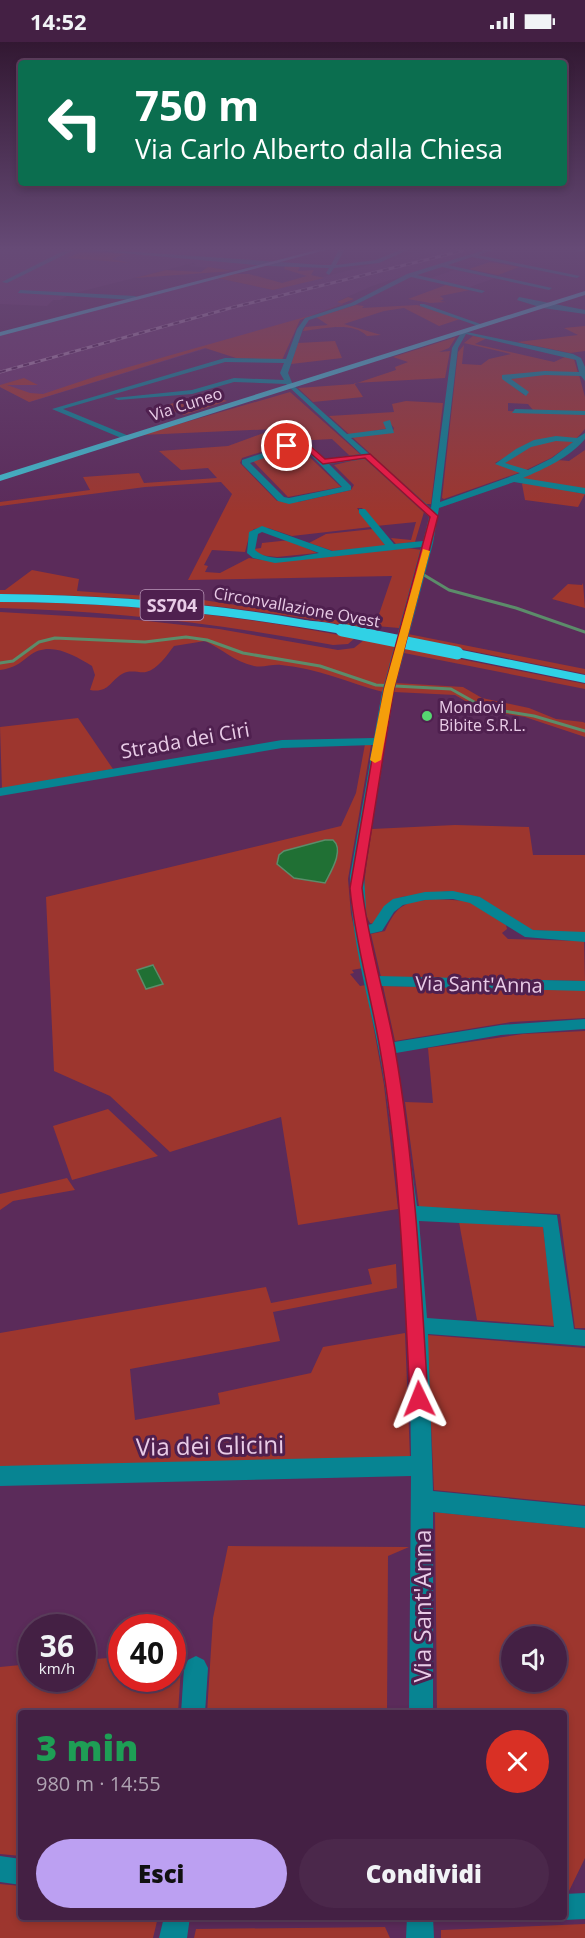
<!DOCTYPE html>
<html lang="it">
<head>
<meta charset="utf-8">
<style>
	body { margin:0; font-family:"Open Sans",sans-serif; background:#4b284b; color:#f1f3f6; height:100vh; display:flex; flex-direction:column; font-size:22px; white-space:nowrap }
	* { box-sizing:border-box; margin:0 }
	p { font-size:20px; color:#afa3b2 }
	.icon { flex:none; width:33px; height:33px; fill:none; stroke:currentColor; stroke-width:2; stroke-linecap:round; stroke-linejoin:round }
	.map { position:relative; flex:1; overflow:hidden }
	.sheet { position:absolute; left:18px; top:1668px; width:549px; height:210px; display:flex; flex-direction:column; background:#442044; border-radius:6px; box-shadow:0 3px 9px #0003,0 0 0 2px #5c3e5d }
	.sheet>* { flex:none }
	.banner { position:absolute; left:18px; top:18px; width:549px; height:126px; border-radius:6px; box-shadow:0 3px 9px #0003,0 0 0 2px #5c3e5d; background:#0b6e4f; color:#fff; overflow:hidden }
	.controls { position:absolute; left:501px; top:1584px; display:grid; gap:12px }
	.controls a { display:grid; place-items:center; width:66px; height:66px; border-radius:50%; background:#442044; box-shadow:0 3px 9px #0003,0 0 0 2px #5c3e5d; font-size:30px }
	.speed { position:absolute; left:18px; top:1572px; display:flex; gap:12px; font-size:30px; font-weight:700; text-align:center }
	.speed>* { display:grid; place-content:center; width:78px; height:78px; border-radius:50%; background:#442044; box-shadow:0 3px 9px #0003,0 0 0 2px #5c3e5d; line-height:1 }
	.speed small { font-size:15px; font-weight:400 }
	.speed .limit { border:9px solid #d22; background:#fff; color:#111 }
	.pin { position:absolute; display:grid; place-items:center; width:51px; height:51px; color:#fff; margin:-26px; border:3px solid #fff; border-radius:50%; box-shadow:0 2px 6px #0007 }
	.me { position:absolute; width:66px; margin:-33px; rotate:358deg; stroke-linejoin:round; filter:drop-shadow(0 0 4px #0008) }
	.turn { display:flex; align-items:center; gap:21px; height:126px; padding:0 18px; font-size:27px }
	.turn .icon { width:78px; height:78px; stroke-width:2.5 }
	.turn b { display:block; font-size:42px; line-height:51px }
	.round { display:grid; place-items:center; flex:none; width:63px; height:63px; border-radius:32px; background:#4b284b }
	.headline { display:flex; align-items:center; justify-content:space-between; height:102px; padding:0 18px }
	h1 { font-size:36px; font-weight:800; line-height:45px; color:#1e9e55 }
	.cta { display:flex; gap:12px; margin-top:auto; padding:12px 18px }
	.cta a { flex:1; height:69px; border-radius:36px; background:#bca0f2; color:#111; font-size:24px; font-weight:800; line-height:69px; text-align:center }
	.cta a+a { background:#4b284b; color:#f1f3f6 }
	.status { display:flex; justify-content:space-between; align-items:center; height:42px; padding:0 30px; background:#442044; direction:ltr }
	.status svg { height:16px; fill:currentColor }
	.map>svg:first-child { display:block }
	.built { fill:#693368 }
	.green { fill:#9d362e; fill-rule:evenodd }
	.water { fill:#207034; stroke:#5c8c6a; stroke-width:1.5 }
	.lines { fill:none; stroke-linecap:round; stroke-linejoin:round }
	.stream { stroke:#5c8c6a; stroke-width:3 }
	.minor { fill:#078492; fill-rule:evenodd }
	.major { fill:#3fbaca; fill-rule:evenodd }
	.highway { fill:#30d1e5; fill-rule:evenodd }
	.rail-casing { stroke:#a57fa3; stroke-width:3 }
	.rail { stroke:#4f204f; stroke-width:2; stroke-dasharray:6; stroke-linecap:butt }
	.highway-bridge { stroke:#30d1e5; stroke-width:13 }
	.route { fill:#e11d48; stroke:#92132f; stroke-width:1.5 }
	.slow { fill:#f59e0b }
	.poi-dot { fill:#56d671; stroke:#4f204f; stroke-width:2 }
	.labels { text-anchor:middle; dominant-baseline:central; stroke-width:6; stroke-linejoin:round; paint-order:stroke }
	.far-street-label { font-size:16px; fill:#e9cce7; stroke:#4f204f }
	.far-poi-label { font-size:16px; fill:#e9cce7; stroke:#4f204f; text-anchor:start }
	.shield { fill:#4f204f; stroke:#bb98b9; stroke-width:1.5 }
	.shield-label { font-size:18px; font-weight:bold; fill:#e9cce7 }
	.street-label { font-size:20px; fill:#e9cce7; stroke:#4f204f }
	.near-street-label { font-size:24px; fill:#e9cce7; stroke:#4f204f }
</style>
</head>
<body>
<div class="status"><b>14:52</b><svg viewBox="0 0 49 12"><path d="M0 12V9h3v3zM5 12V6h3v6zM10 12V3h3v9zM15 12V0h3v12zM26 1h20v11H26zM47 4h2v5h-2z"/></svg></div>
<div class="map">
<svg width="585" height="1896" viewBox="0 0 585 1896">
	<rect width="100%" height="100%" fill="#5b2b5a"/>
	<g class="built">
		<polygon points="5,205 288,205 281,207 300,212 236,228 189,224 196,222 193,221 71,252 60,258 53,258 47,264 0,262 0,207"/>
		<polygon points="439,205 494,205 372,244 338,259 344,261 300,278 30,360 0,345 0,293 217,236 273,248"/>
		<polygon points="454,228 495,236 470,245 428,237"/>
	</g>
	<g class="green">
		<polygon points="81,210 126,212 111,217 130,221 68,216"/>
		<polygon points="490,220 519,225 498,233 469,227"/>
		<polygon points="286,223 300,224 298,229 314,228 311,233 324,236 273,248 217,236 233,232 249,232 282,241 307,234 284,227"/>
		<polygon points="208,225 233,229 135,236 166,228 201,230"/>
		<polygon points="446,243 470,248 440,254 444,257 440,259 446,260 430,261 408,257"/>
		<polygon points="348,255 354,257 300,278 282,318 236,316 205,306 29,360 0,345 0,343 24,336 38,343 7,343 30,351 43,352 97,334 312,273 343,262 337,260"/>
		<path d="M356 263 364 264 362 266 417 263 460 277 439 284 404 266 384 269 344 282 381 293 367 294C352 279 324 287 303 289L305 285 328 283 316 275Z"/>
		<polygon points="585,284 585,309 570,311 517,300 578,293 564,286"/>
		<path d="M473 294 487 296 475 302 554 320 567 314 574 317 578 331 546 330 503 336 524 353 528 352 509 337 543 332 579 333 585 355V370L533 368 528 362 508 361V369L585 372V387L576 397C540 391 526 404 495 421L521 430 444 457 442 456 458 310 464 303 462 322 481 323 489 317 511 312 464 301Z"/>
		<polygon points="456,295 449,306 439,310 450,309 445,336 354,341 363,355 313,360 298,346 354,342 396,328 395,325 408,320 393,315"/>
		<polygon points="335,299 342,316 291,322 298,301"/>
		<path d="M290 350 360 412 350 414 332 397 295 399 242 416 240 421 277 459 298 460 351 448 354 443 334 423 364 416 424 470 415 500 396 502 391 496 411 498 416 480 376 484 362 466H357L371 485 292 494 268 486 254 487 250 491 245 510 212 508 204 523 208 524 205 530 220 531 249 516 278 520 408 506 422 508 399 586 376 584 363 587C242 563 123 553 0 552V548H5L32 528 79 537 77 549 203 558 375 584 392 534 188 538 232 452 221 440 145 445 0 464V460L90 448 83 435 139 431 144 441 217 436 208 426 181 428 159 409 228 404 275 387 141 393Z"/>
		<polygon points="205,351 227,359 184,373 161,365"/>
		<polygon points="406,359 443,361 431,462 426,462 352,395 393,389 394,386 389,380 390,386 350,393 329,374 394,370 392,362"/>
		<polygon points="543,397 575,399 551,416 524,429 502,422"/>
		<polygon points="298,404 341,445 288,455 253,419"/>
		<polygon points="585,408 585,448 516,436 558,418 569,419"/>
		<polygon points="524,440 585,452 578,465 525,458 522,442"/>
		<polygon points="373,487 386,504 333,509 309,501 326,492"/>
		<polygon points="290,498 317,511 277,515 258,513 254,507 261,506 262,501"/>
		<polygon points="583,541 585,566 552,557 568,542 582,543"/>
		<path d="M0 560C119 560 238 573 355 596L348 602 333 603C222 582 113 569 0 566Z"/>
		<path d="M0 570 138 578 219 587 338 608 354 606 364 598 395 604 383 650C349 641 317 626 281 623 272 622 263 626 254 624 235 620 222 607 205 599L174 604C167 613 158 627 146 630 138 631 130 627 122 632 109 640 109 651 90 648L95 633 92 624C74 613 49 598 29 614 19 622 14 626 0 628Z"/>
		<polygon points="408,592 585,627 585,632 407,596"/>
		<polygon points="405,606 585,642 585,647 404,611"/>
		<polygon points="396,641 463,645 482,656 529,666 556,677 583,680 585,681 585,695 525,675 481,668 455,653 394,650"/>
		<polygon points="78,676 113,727 2,747 0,685"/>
		<polygon points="365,702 371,703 348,837 351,872 363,926 352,928 354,931 350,932 360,944 366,943 384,1043 398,1167 298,1183 281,1075 170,1110 110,1054 54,1029 46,855 341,784 356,751"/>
		<path d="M455 783 529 785 533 813H585V891L532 888 479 855 449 849 401 855 374 882 370 881C357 860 369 811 372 787Z"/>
		<path d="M435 857 469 859 506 883 507 887 502 891 508 897 584 899 585 939 381 935 371 892 385 889C398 861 405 860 435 857Z"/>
		<polygon points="383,944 585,948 585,976 511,980 395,999"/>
		<polygon points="585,989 585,1286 575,1286 560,1172 419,1165 405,1060 433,1061 428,1006 523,992"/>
		<polygon points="108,1067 158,1114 72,1138 53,1084"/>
		<polygon points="67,1136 75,1148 13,1159 0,1168 0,1152"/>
		<polygon points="459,1180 543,1185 555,1284 477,1278"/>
		<polygon points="396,1222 397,1246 273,1270 280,1299 130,1327 135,1378 220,1362 218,1351 311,1331 323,1305 405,1291 410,1415 0,1428 0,1291 266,1245 271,1261 372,1242 368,1227"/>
		<polygon points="427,1293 585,1306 585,1463 434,1448"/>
		<path d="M435 1470 585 1486V1816L569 1849H564V1671H437ZM512 1594H556V1640H512Z"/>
		<polygon points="228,1504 409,1505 388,1514 387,1671 207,1671 213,1576"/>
		<polygon points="173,1610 182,1610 178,1671 21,1671 21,1814 0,1812 0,1625 31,1622 32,1636 82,1636 83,1618 121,1615 122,1636 172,1636"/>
		<polygon points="0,1842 21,1844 21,1875 158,1875 153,1896 0,1896"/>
		<polygon points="585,1882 585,1896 441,1896 441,1888"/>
		<polygon points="385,1885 390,1896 194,1896 196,1887"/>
	</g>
	<g class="water">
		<path d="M325 798H333C345 808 330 831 325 841L294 836 277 822 279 813 284 809Z"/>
		<polygon points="153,923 163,942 146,947 137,928"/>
	</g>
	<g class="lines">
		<g class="stream">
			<polyline points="424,533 449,548 516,566 585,590"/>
			<polyline points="0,621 13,619 39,600 55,596 145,600 186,595 207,598 243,611 320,624 376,643 451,647 485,666 534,674 585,689"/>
		</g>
		<g class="minor">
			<polygon points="67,205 323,223 331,223 340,205 346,205 336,223 376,218 407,205 414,205 379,221 334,226 329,233 326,231 329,226 267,224 76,207 7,241 2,240 69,206"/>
			<path d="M494 205H502L478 213 580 234 577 236 472 215 448 223 552 246 549 248 442 225 417 233 485 249 482 251 411 235 355 263 309 278 303 287 288 331 293 343 347 392 386 387 383 380 390 378 394 391 351 396 431 466 452 306 462 289 573 312 581 316 585 325V339L581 334 545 333 511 337 529 350 526 354 502 337V333L545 329 579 330 576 318 466 292 458 306 440 460 520 431 495 422 516 407 534 398 556 394 577 396 585 391V397C570 415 544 427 523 436L585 446V452L514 440 439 466 433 501 394 650 364 834 367 883 372 882 384 864 393 857 425 850 453 849 480 855 533 888 585 890V900L525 895 470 861 453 857 425 858 403 863 394 870 382 889 369 892 378 934 585 939V949L381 944 394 1000 501 983 585 977V987L501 993 396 1011 417 1164 557 1173 574 1287 585 1288V1304L428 1292 433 1449 585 1464V1486L433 1470V1671H409L411 1434 0 1444V1424L411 1414C410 1290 403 1168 385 1044 375 974 350 905 350 834L373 703 282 706 0 754V746L282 698 374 696 382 650 421 505 275 521 253 516 247 511 249 490 262 484 332 509 385 503 359 471V467H365L394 502 423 499 429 475 365 417 329 422 351 444V448L289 462 278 459 242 422V418L299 399 309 401 325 417 361 412 286 342 234 340 192 352 118 358 114 356 192 348 234 336 284 338 280 331 284 321 225 320 63 367 129 394 130 396 126 398 52 367 225 316 286 317 297 287 305 276 351 261 407 232ZM556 399 573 400 552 416 528 428 505 421 531 405ZM299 404 303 405 342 445 289 456 284 455 250 421ZM262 490 319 511C300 514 270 522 255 508L258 492ZM419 1179 543 1185 554 1285 427 1276Z"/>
			<polygon points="567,205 585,206 585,210 568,206"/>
			<polygon points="20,248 135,254 138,256 135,258 18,251"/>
			<polygon points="519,255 585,268 585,272 543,266 517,258"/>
			<polygon points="420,262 424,262 486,284 481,285 420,264"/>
			<polygon points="515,367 585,369 585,373 512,371"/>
			<polygon points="196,1614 204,1618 208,1626 205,1671 181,1671 184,1626 188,1618"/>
			<polygon points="0,1814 21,1817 21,1843 0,1840"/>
			<polygon points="585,1851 585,1877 564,1878 556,1875 564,1875 564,1852"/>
			<polygon points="164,1875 190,1875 187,1896 159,1896"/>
			<polygon points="407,1875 433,1875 434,1896 406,1896"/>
		</g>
		<g class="major">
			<polygon points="328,205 337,205 0,294 0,290"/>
			<polygon points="585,249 585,253 0,439 0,433"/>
		</g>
		<g class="highway">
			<path d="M0 552C102 553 204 560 305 578 317 580 339 580 348 588L342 592C228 572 115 560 0 560Z"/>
			<polygon points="457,607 585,633 585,641 452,614 451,611"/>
		</g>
		<defs>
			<polyline id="rail" points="0,330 234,265 478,205"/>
		</defs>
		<use href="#rail" class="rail-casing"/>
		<use href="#rail" class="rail"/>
		<polyline class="highway-bridge" points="342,588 457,611"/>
	</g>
	<linearGradient id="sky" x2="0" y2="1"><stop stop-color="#321832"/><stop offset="0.44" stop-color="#664a76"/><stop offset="1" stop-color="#664a76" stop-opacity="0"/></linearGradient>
	<rect width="585" height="470" fill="url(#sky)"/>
	<path class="route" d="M306 400 325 417 370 412 438 474 394 647 362 846C368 900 385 953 395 1007 415 1123 421 1240 428 1357L425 1363 419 1365 412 1363 410 1357C404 1240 400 1123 380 1007 371 953 355 900 350 846L384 647 430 475 365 416 323 422 302 404 287 406 283 404Z"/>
	<polygon class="slow" points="423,507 430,509 394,647 381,718 375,721 370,718 384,647"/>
	<circle class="poi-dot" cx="427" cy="674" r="6"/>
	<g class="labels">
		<g class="far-street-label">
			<text transform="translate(186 362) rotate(-18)">Via Cuneo</text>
			<text transform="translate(297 565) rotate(10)">Circonvallazione Ovest</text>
		</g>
		<g class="far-poi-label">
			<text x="439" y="665">Mondovi<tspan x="439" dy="18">Bibite S.R.L.</tspan></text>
		</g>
		<rect class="shield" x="140.5" y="548" width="63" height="30" rx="4.5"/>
		<g class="shield-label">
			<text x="172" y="563">SS704</text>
		</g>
		<g class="street-label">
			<text transform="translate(185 698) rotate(-10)">Strada dei Ciri</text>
			<text transform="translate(479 942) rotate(1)">Via Sant'Anna</text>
		</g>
		<g class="near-street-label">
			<text transform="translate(210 1403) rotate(-1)">Via dei Glicini</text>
			<text transform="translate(421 1564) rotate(-90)">Via Sant'Anna</text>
		</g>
	</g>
</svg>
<div class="controls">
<a><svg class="icon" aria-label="sound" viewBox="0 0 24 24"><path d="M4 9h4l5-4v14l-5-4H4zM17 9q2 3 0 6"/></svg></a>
</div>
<div class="speed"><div>36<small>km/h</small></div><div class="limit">40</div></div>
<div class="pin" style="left:287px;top:404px;background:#d93025"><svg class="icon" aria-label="arrive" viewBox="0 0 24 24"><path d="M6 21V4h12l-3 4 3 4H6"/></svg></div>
<svg class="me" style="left:419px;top:1357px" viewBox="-20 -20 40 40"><path d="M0-17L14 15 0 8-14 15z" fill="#e11d48" stroke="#fff" stroke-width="4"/></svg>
<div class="banner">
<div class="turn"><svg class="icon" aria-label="left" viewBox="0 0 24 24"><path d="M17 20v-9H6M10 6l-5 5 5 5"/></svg><div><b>750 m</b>Via Carlo Alberto dalla Chiesa</div></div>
</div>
<section class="sheet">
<div class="headline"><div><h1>3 min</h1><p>980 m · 14:55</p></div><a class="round" style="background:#d93025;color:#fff"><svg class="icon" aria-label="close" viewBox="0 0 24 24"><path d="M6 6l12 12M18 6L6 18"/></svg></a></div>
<div class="cta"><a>Esci</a><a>Condividi</a></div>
</section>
</div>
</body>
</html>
